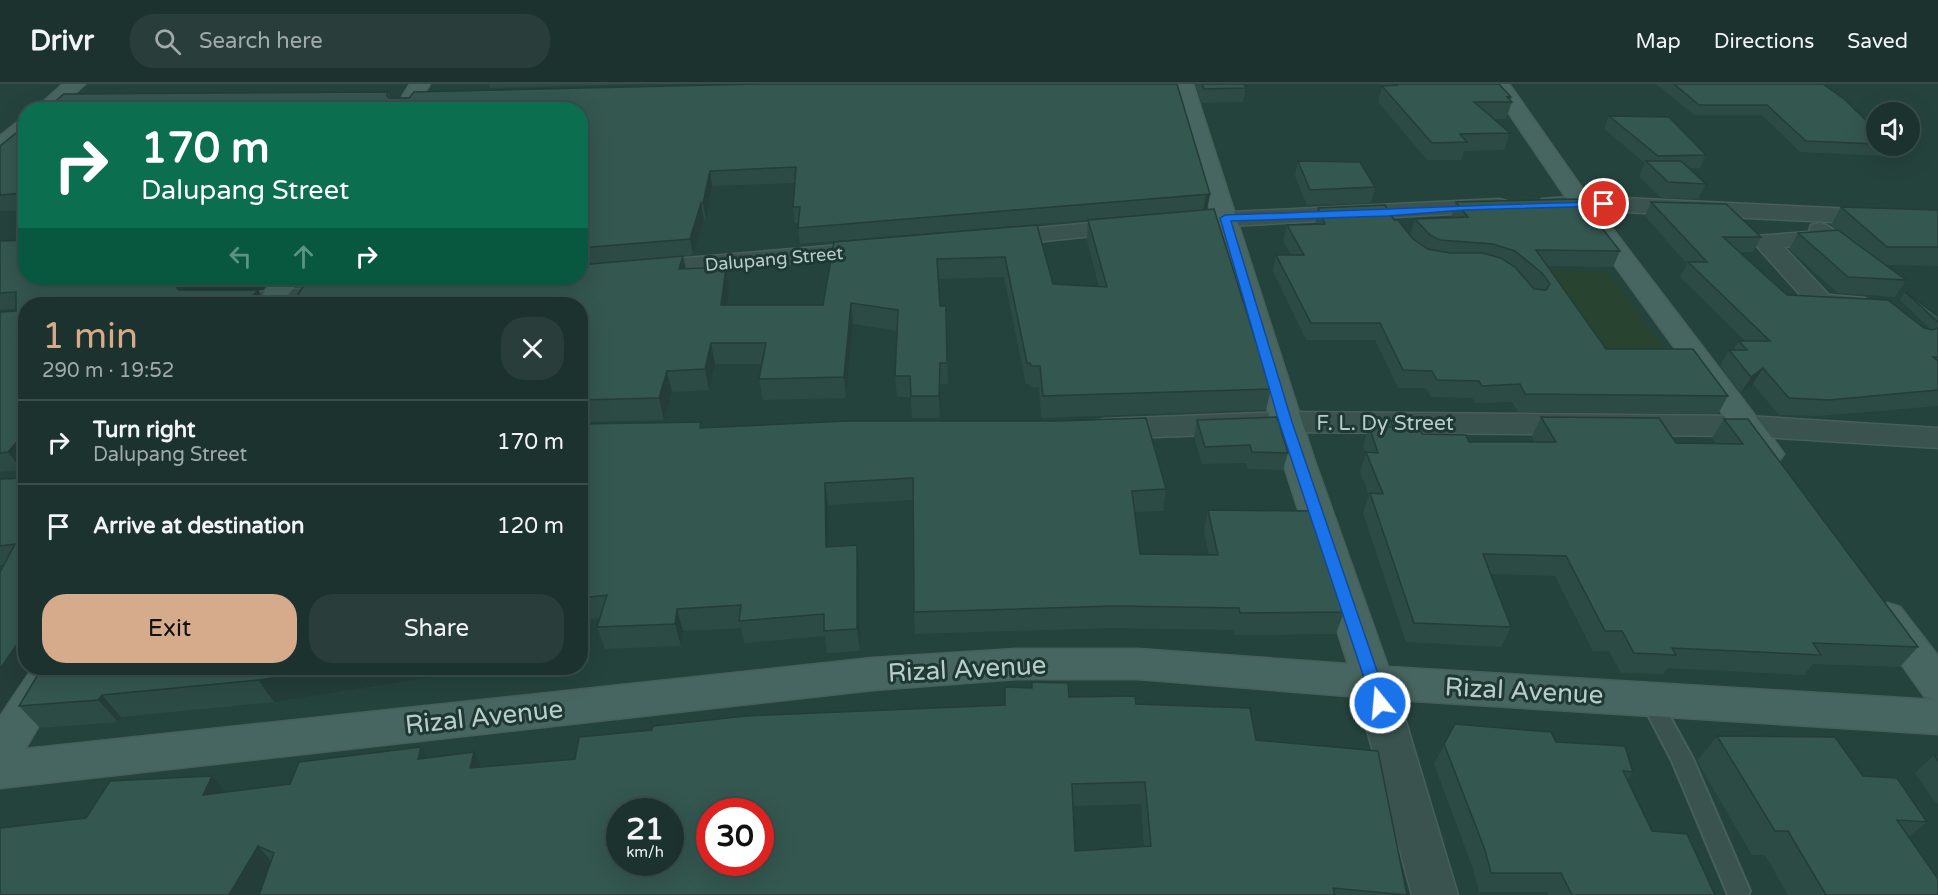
<!DOCTYPE html>
<html lang="en">
<head>
<meta charset="utf-8">
<style>
	body { margin:0; font-family:"Varela Round",sans-serif; background:#293e3a; color:#f1f3f6; height:100vh; display:flex; flex-direction:column; font-size:22px; white-space:nowrap }
	* { box-sizing:border-box; margin:0 }
	p { font-size:20px; color:#a0aaaa }
	.icon { flex:none; width:33px; height:33px; fill:none; stroke:currentColor; stroke-width:2; stroke-linecap:round; stroke-linejoin:round }
	.map { position:relative; flex:1; overflow:hidden }
	.side { position:absolute; left:18px; top:213px; width:570px; height:378px; display:flex; flex-direction:column; background:#1c322e; border-radius:24px; box-shadow:0 6px 24px #0002,0 0 0 2px #3a4d4a }
	.side>* { flex:none }
	.banner { position:absolute; left:18px; top:18px; width:570px; height:183px; border-radius:24px; box-shadow:0 6px 24px #0002,0 0 0 2px #3a4d4a; background:#0b6e4f; color:#fff; overflow:hidden }
	.buttons { position:absolute; left:1866px; top:18px; display:grid; gap:12px }
	.buttons a { display:grid; place-items:center; width:54px; height:54px; border-radius:50%; background:#1c322e; box-shadow:0 6px 24px #0002,0 0 0 2px #3a4d4a; font-size:30px }
	.speed { position:absolute; left:606px; top:714px; display:flex; gap:12px; font-size:30px; font-weight:700; text-align:center }
	.speed>* { display:grid; place-content:center; width:78px; height:78px; border-radius:50%; background:#1c322e; box-shadow:0 6px 24px #0002,0 0 0 2px #3a4d4a; line-height:1 }
	.speed small { font-size:15px; font-weight:400 }
	.speed .limit { border:9px solid #d22; background:#fff; color:#111 }
	.pin { position:absolute; display:grid; place-items:center; width:51px; height:51px; color:#fff; margin:-26px; border:3px solid #fff; border-radius:50%; box-shadow:0 2px 6px #0007 }
	.me { position:absolute; width:66px; margin:-33px; rotate:343deg; stroke-linejoin:round; filter:drop-shadow(0 0 4px #0008) }
	.turn { display:flex; align-items:center; gap:21px; height:126px; padding:0 24px; font-size:27px }
	.turn .icon { width:78px; height:78px; stroke-width:2.5 }
	.turn b { display:block; font-size:42px; line-height:51px }
	.lanes { display:flex; align-items:center; height:57px; padding:0 24px; background:#0003; justify-content:center; gap:30px; direction:ltr }
	.lanes .off { opacity:.35 }
	.round { display:grid; place-items:center; flex:none; width:63px; height:63px; border-radius:24px; background:#293e3a }
	.overview { display:flex; align-items:center; justify-content:space-between; height:102px; padding:0 24px }
	h1 { font-size:36px; font-weight:600; line-height:45px; color:#d6ab8b }
	.button { display:flex; gap:12px; margin-top:auto; padding:12px 24px }
	.button a { flex:1; height:69px; border-radius:24px; background:#d6ab8b; color:#111; font-size:24px; font-weight:600; line-height:69px; text-align:center }
	.button a+a { background:#293e3a; color:#f1f3f6 }
	ul { padding:0; list-style:none }
	li { display:flex; align-items:center; gap:18px; height:84px; padding:0 24px; border-top:2px solid #3a4d4a }
	li div { flex:1 }
	li b { display:block; font-size:22px }
	li em { font-style:normal }
	header { display:flex; align-items:center; gap:36px; box-sizing:border-box; height:84px; padding:0 30px; background:#1c322e; border-bottom:2px solid #3a4d4a }
	header strong { font-size:28px }
	nav { display:flex; gap:33px; margin-inline-start:auto; font-size:21px }
	.search { width:420px; height:54px; background:#293e3a; display:flex; align-items:center; gap:15px; box-sizing:border-box; padding:0 21px; border-radius:24px; color:#a0aaaa; font-size:22px }
	.map>svg:first-child { display:block }
	.green { fill:#284431 }
	.lines { fill:none; stroke-linecap:round; stroke-linejoin:round }
	.lane-casing { stroke:#475f5a; stroke-width:4 }
	.street-casing { stroke:#475f5a; stroke-width:3 }
	.secondary-casing { stroke:#475f5a; stroke-width:3 }
	.lane { fill:#3a534e; fill-rule:evenodd }
	.street { fill:#3a534e; fill-rule:evenodd }
	.secondary { fill:#486661; fill-rule:evenodd }
	.wall { fill:#2d4b45; fill-rule:evenodd }
	.shaded-wall { fill:#243d38 }
	.building { fill:#345750; stroke:#243d38; stroke-width:1.5; fill-rule:evenodd }
	.route { fill:#1a73e8; stroke:#114b97; stroke-width:1.5 }
	.labels { text-anchor:middle; dominant-baseline:central; stroke-width:6; stroke-linejoin:round; paint-order:stroke }
	.far-street-label { font-size:18px; fill:#b7cdc9; stroke:#1f3833 }
	.street-label { font-size:21px; fill:#b7cdc9; stroke:#1f3833 }
	.near-street-label { font-size:26px; fill:#b7cdc9; stroke:#1f3833 }
</style>
</head>
<body>
<header>
<strong>Drivr</strong>
<div class="search"><svg class="icon" aria-label="search" viewBox="0 0 24 24"><circle cx="10" cy="10" r="6"/><path d="M15 15l6 6"/></svg>Search here</div>
<nav><a>Map</a><a>Directions</a><a>Saved</a></nav>
</header>
<div class="map">
<svg width="1938" height="811" viewBox="0 0 1938 811">
	<rect width="100%" height="100%" fill="#25433d"/>
	<polygon class="green" points="1543,186 1608,188 1672,276 1600,274"/>
	<g class="lines">
		<defs>
			<polygon id="lane" points="1650,607 1657,609 1693,675 1750,807 1748,811 1728,811 1672,677 1640,615 1643,609"/>
			<g id="street">
				<polygon points="1581,112 1938,129 1938,143 1581,126 1542,125 1538,120 1542,115"/>
				<polygon points="1499,115 1507,117 1511,122 1507,127 1191,144 1183,142 1179,137 1183,132 1191,130"/>
				<polygon points="1133,135 1141,137 1145,142 1141,147 996,162 987,160 984,155 987,150 996,148"/>
				<path d="M1820 139C1830 141 1834 146 1839 154L1836 159 1784 163 1829 211 1865 214 1869 220 1865 226 1856 228 1813 225 1752 157 1755 152 1809 148 1811 141Z"/>
				<polygon points="876,158 885,160 888,165 885,170 580,199 569,194 580,194 580,183"/>
				<polygon points="340,202 349,204 353,210 349,216 304,220 189,220 193,214 202,212"/>
				<polygon points="1286,328 1747,332 1938,344 1938,364 1747,352 1286,348 1104,355 1093,352 1089,345 1093,338 1104,335"/>
				<polygon points="1374,582 1388,587 1394,598 1458,811 1412,811 1354,598 1360,587"/>
			</g>
			<g id="secondary">
				<polygon points="63,0 85,0 57,26 34,26"/>
				<polygon points="410,0 430,0 414,26 394,26"/>
				<polygon points="1173,0 1193,0 1314,375 1388,583 1935,616 1924,612 1868,533 1874,523 1887,519 1900,523 1938,572 1938,650 1398,616 1138,595 1016,595 873,606 0,704 0,633 32,584 73,584 25,665 873,574 1016,565 1138,565 1348,580 1282,375"/>
				<polygon points="1489,0 1509,0 1589,114 1779,363 1784,370 1779,377 1768,380 1757,377 1573,124"/>
				<polygon points="26,35 26,52 8,67 0,68 0,52 19,37"/>
				<polygon points="274,194 300,194 282,220 256,220"/>
			</g>
		</defs>
		<use href="#lane" class="lane-casing"/>
		<use href="#street" class="street-casing"/>
		<use href="#secondary" class="secondary-casing"/>
		<use href="#lane" class="lane"/>
		<use href="#street" class="street"/>
		<use href="#secondary" class="secondary"/>
	</g>
	<g class="wall">
		<polygon points="489,0 643,0 490,4"/>
		<path d="M757 0H1177L1210 110 1207 126 1214 125 1271 305 1266 326 1041 334 1039 303H1030L1029 300H1026L1004 193 938 195 940 222H946L948 300H940V334H912L911 313H897L895 292 897 247 853 240 846 314 763 316 759 295 762 280H715L709 306 672 308 664 336 580 338V220H292L304 201 325 200 322 194H580V26H45L64 10 388 8 391 14H409L414 8ZM795 99 793 123 795 139H799L798 144 800 160 1100 135 1088 136 1087 156 1099 203 1053 200 1037 141 834 158 823 221H727L729 203 726 183 686 185 683 172 693 171 704 135H706L712 102Z"/>
		<polygon points="1195,0 1244,0 1246,4 1243,18 1201,19"/>
		<polygon points="1381,0 1499,0 1511,13 1510,16 1512,18 1506,35 1493,35 1510,49 1504,66 1464,67 1461,76 1427,76 1378,18 1382,3 1381,2"/>
		<polygon points="1656,0 1823,0 1876,46 1876,62 1892,62 1885,72 1800,68 1762,31 1694,31"/>
		<polygon points="1609,32 1706,71 1700,84 1689,84 1706,100 1698,115 1661,114 1639,92 1645,79 1604,45"/>
		<polygon points="26,41 26,126 0,127 0,62"/>
		<polygon points="1298,77 1375,103 1371,119 1307,121 1295,92"/>
		<polygon points="1456,118 1620,167 1613,183 1548,182 1606,265 1728,312 1718,330 1518,328 1512,318 1475,319 1472,314 1431,313 1426,304 1398,304 1375,256 1306,256 1273,187 1276,171 1291,171 1283,157 1287,141 1315,141 1318,124 1394,136 1415,156 1410,151 1415,135 1451,134"/>
		<polygon points="1651,118 1761,153 1753,168 1739,168 1787,211 1930,245 1900,216 1905,208 1938,232 1938,322 1818,332 1779,331 1753,300 1741,309 1720,282 1729,266 1733,266 1739,257 1745,257 1680,193 1687,180 1645,132"/>
		<polygon points="1841,123 1938,126 1938,182 1886,181 1906,196 1895,213 1838,209 1789,165 1798,149 1836,146 1831,141"/>
		<polygon points="0,157 26,194 273,194 263,205 26,220 26,382 22,386 0,388 0,228 16,227 16,225 0,226"/>
		<polygon points="1541,333 1676,359 1716,359 1712,354 1724,335 1918,563 1900,583 1813,580 1804,591 1667,584 1663,590 1621,589 1609,567 1593,567 1555,492 1490,490 1511,543 1501,563 1406,558 1363,429 1369,411 1360,388 1366,370 1363,362 1369,342 1390,343 1391,337 1422,350 1469,358 1535,358 1532,352"/>
		<polygon points="1197,336 1288,369 1283,386 1248,385 1246,379 1202,380 1194,353"/>
		<polygon points="580,340 702,344 1166,405 1163,427 1135,428 1140,470 1209,471 1204,448 1208,426 1344,528 1336,550 1235,551 1233,546 1112,544 915,550 914,528 913,416 828,421 828,463 857,461 859,483 860,567 827,569 825,552 744,559 741,544 683,547 681,562 605,565 597,543 599,534 580,537"/>
		<polygon points="26,394 31,584 0,629 0,488 4,481 0,481 0,395"/>
		<polygon points="42,584 478,586 274,618 121,633 118,638 40,644 19,622"/>
		<path d="M1069 613 1136 620 1256 656 1407 811H0L86 734 225 708 290 700 421 663 427 674 481 683 575 675ZM1141 720 1144 762 1075 767 1073 722Z"/>
		<polygon points="1455,640 1556,658 1633,688 1627,696 1652,747 1715,811 1548,811 1547,808 1479,808 1473,785 1434,680"/>
		<polygon points="1717,652 1863,692 1927,738 1909,753 1938,811 1788,811 1765,771 1752,771 1697,677"/>
		<polygon points="1934,671 1938,671 1938,719 1936,719 1915,689"/>
	</g>
	<g class="shaded-wall">
		<polygon points="710,87 712,102 706,135 703,119"/>
		<polygon points="1210,110 1207,126 1203,127 1206,111"/>
		<polygon points="701,119 704,135 693,171 690,155"/>
		<polygon points="683,172 687,192 679,185"/>
		<polygon points="726,183 729,203 725,242 721,221"/>
		<polygon points="208,194 273,194 263,205 258,206 266,220 187,220 177,204 182,196"/>
		<polygon points="851,219 853,240 846,314 844,293"/>
		<polygon points="711,259 715,280 709,306 705,285"/>
		<polygon points="940,279 940,334 939,312"/>
		<polygon points="1763,284 1753,300 1741,309 1751,293"/>
		<polygon points="667,287 672,308 664,336 659,314"/>
		<polygon points="26,347 26,382 22,386 8,368"/>
		<polygon points="825,399 828,421 828,485 826,463"/>
		<polygon points="857,461 859,483 860,567 857,545"/>
		<polygon points="677,525 683,547 681,562 675,540"/>
		<polygon points="26,547 26,584 31,584 0,629 0,585"/>
		<polygon points="342,584 478,584 478,586 274,618 258,596"/>
		<polygon points="102,611 121,633 118,638 98,616"/>
		<polygon points="421,663 435,686 418,675"/>
		<polygon points="474,668 486,691 470,684"/>
		<polygon points="212,692 232,715 203,711"/>
		<polygon points="258,762 277,784 262,811 229,811"/>
	</g>
	<g class="building">
		<polygon points="757,0 1177,0 1210,110 798,144 800,123 793,123 796,83 710,87 703,119 701,119 690,155 580,164 580,26 45,26 64,10 388,8 387,12 389,14 409,14 414,8"/>
		<polygon points="1202,0 1244,0 1246,4 1204,5"/>
		<polygon points="1396,0 1499,0 1511,13 1507,13 1512,18 1474,18 1510,49 1460,50 1467,58 1432,59 1382,2 1397,1"/>
		<polygon points="1674,0 1823,0 1844,15 1876,46 1876,60 1806,57 1767,21 1699,21"/>
		<polygon points="1609,32 1669,33 1706,71 1658,72"/>
		<polygon points="26,41 26,109 0,111 0,62"/>
		<polygon points="1298,77 1360,78 1375,103 1310,106"/>
		<polygon points="1646,77 1681,77 1706,100 1668,98"/>
		<polygon points="1579,115 1620,167 1536,166 1606,265 1693,265 1728,312 1525,310 1520,300 1482,302 1479,297 1437,296 1432,287 1403,286 1380,239 1311,239 1276,171 1304,171 1287,141 1325,140 1318,124 1385,121 1394,136 1398,136 1413,155 1428,165 1450,169 1482,169 1501,174 1515,183 1534,205 1546,206 1550,200 1542,189 1515,167 1493,160 1440,156 1430,151 1415,135 1468,133 1456,118"/>
		<polygon points="1651,118 1726,120 1761,153 1723,153 1787,211 1888,216 1924,244 1932,246 1938,244 1938,273 1933,273 1938,277 1938,306 1829,316 1789,314 1763,284 1751,293 1729,266 1747,266 1739,257 1770,257 1688,178 1707,178"/>
		<polygon points="1841,123 1938,126 1938,163 1887,163"/>
		<polygon points="1214,125 1271,305 1043,312 1040,282 1031,282 1030,279 1027,279 1005,173 937,175 940,222 946,222 947,279 940,279 939,312 911,312 910,292 895,292 898,226 851,219 844,293 759,295 766,259 711,259 705,285 667,287 659,314 580,316 580,220 292,220 304,201 413,194 580,194 580,181 683,172 679,185 726,183 721,221 823,221 834,158 1037,141 1053,200 1107,203 1088,136"/>
		<polygon points="1838,146 1906,196 1848,193 1798,149"/>
		<polygon points="26,156 26,194 208,194 182,196 177,204 179,206 258,206 246,220 26,220 26,347 8,368 0,369 0,228 16,227 16,208 0,209 0,157"/>
		<polygon points="1905,208 1938,232 1938,238"/>
		<polygon points="1277,333 1288,369 1252,368 1250,361 1205,363 1197,336"/>
		<polygon points="1541,333 1659,334 1676,359 1743,360 1724,335 1748,335 1918,563 1813,559 1821,571 1672,564 1676,571 1634,569 1622,547 1605,547 1566,472 1483,470 1511,543 1414,539 1370,409 1383,410 1366,368 1378,369 1369,342 1393,343 1391,337 1416,337 1422,350 1466,351 1469,358 1556,358"/>
		<polygon points="1146,334 1166,405 1132,407 1140,470 1218,471 1208,426 1310,427 1344,528 1240,529 1239,524 1115,522 914,528 913,394 825,399 826,463 857,461 857,545 824,547 824,530 739,537 741,521 677,525 675,540 597,543 607,511 580,514 580,340 701,338 700,344 847,337 1058,337"/>
		<polygon points="26,394 26,547 0,585 0,488 15,460 0,462 0,395"/>
		<polygon points="42,584 342,584 258,596 102,611 98,616 19,622"/>
		<path d="M1032 598 1068 599 1069 613 1135 612 1136 620 1250 624 1256 656 1378 667 1407 811 1333 804 1335 811H259L274 769 258 762 229 811H0V744L86 734 110 697 212 692 203 711 290 700 299 678 421 663 418 675 474 668 470 684 575 675 579 653 652 646 653 642 746 632 1005 621V603L1032 604ZM1145 698 1151 762 1075 767 1072 700ZM620 728H670V778H620ZM710 728H760V778H710Z"/>
		<polygon points="1455,640 1551,648 1556,658 1625,662 1633,688 1623,687 1652,747 1687,750 1715,811 1572,811 1561,789 1491,789 1485,766 1444,660"/>
		<polygon points="1717,652 1835,653 1863,692 1897,694 1927,738 1897,736 1938,795 1938,811 1826,811 1788,747 1775,747"/>
		<polygon points="1934,671 1938,671 1938,677"/>
	</g>
	<path class="route" d="M1604 118 1608 120 1607 122 1463 126 1388 132 1231 137 1292 338 1388 619 1386 624H1374L1279 338 1220 134 1225 131C1351 127 1477 120 1604 118Z"/>
	<g class="labels">
		<g class="far-street-label">
			<text transform="translate(774 175) rotate(-5)">Dalupang Street</text>
		</g>
		<g class="street-label">
			<text x="1385" y="339">F. L. Dy Street</text>
		</g>
		<g class="near-street-label">
			<text transform="translate(967 585) rotate(-3)">Rizal Avenue</text>
			<text transform="translate(1524 607) rotate(3)">Rizal Avenue</text>
			<text transform="translate(484 633) rotate(-6)">Rizal Avenue</text>
		</g>
	</g>
</svg>
<div class="buttons">
<a><svg class="icon" aria-label="sound" viewBox="0 0 24 24"><path d="M4 9h4l5-4v14l-5-4H4zM17 9q2 3 0 6"/></svg></a>
</div>
<div class="speed"><div>21<small>km/h</small></div><div class="limit">30</div></div>
<div class="pin" style="left:1604px;top:120px;background:#d93025"><svg class="icon" aria-label="arrive" viewBox="0 0 24 24"><path d="M6 21V4h12l-3 4 3 4H6"/></svg></div>
<svg class="me" style="left:1380px;top:619px" viewBox="-20 -20 40 40"><circle r="17" fill="#1a73e8" stroke="#fff" stroke-width="3"/><path d="M0-11L8 9 0 5-8 9z" fill="#fff"/></svg>
<div class="banner">
<div class="turn"><svg class="icon" aria-label="right" viewBox="0 0 24 24"><path d="M7 20v-9h11M14 6l5 5-5 5"/></svg><div><b>170 m</b>Dalupang Street</div></div>
<div class="lanes"><svg class="icon off" aria-label="left" viewBox="0 0 24 24"><path d="M17 20v-9H6M10 6l-5 5 5 5"/></svg><svg class="icon off" aria-label="ahead" viewBox="0 0 24 24"><path d="M12 20V5M6 11l6-6 6 6"/></svg><svg class="icon" aria-label="right" viewBox="0 0 24 24"><path d="M7 20v-9h11M14 6l5 5-5 5"/></svg></div>
</div>
<section class="side">
<div class="overview"><div><h1>1 min</h1><p>290 m · 19:52</p></div><a class="round"><svg class="icon" aria-label="close" viewBox="0 0 24 24"><path d="M6 6l12 12M18 6L6 18"/></svg></a></div>
<ul>
<li><svg class="icon" aria-label="right" viewBox="0 0 24 24"><path d="M7 20v-9h11M14 6l5 5-5 5"/></svg><div><b>Turn right</b><p>Dalupang Street</p></div><em>170 m</em></li>
<li><svg class="icon" aria-label="arrive" viewBox="0 0 24 24"><path d="M6 21V4h12l-3 4 3 4H6"/></svg><div><b>Arrive at destination</b></div><em>120 m</em></li>
</ul>
<div class="button"><a>Exit</a><a>Share</a></div>
</section>
</div>
</body>
</html>
